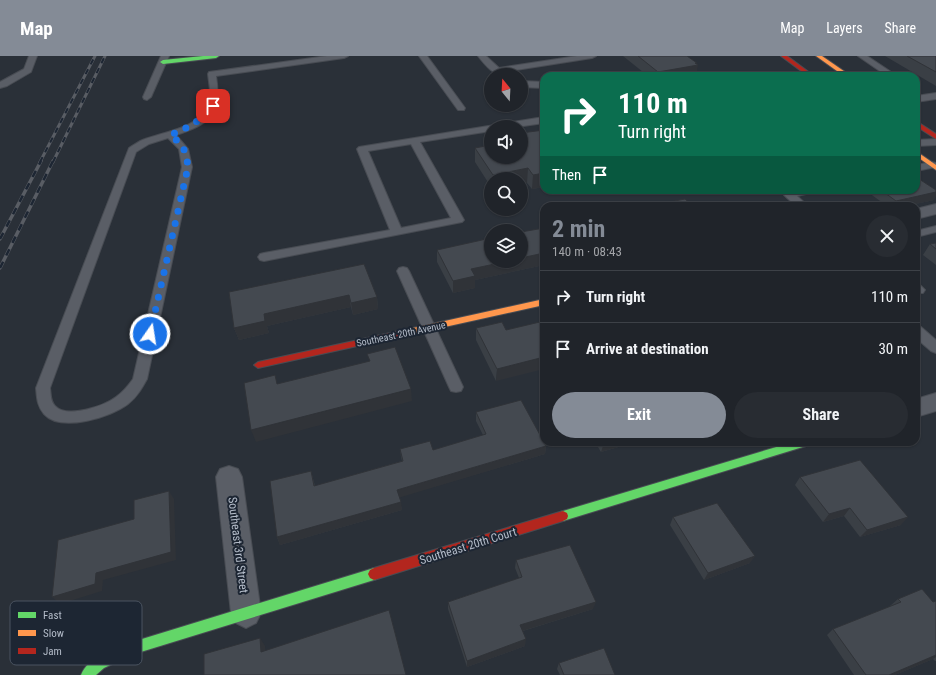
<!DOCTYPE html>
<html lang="en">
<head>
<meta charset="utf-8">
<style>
	body { margin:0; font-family:"Roboto Condensed",sans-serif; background:#282c32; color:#f1f3f6; height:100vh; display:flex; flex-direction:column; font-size:15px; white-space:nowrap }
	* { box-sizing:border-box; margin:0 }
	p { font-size:13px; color:#a2a4a8 }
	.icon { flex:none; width:22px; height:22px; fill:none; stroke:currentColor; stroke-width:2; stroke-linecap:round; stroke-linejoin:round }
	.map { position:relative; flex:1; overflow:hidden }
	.drawer { position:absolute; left:540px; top:146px; width:380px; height:244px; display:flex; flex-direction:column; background:#20242a; border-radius:12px; box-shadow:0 1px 3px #0004,0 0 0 1px #3d4147 }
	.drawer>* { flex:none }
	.banner { position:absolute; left:540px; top:16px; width:380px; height:122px; border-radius:12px; box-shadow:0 1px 3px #0004,0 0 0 1px #3d4147; background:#0b6e4f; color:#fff; overflow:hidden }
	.needle { width:26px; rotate:342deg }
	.tools { position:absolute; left:484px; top:12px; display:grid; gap:8px }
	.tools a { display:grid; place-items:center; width:44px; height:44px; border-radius:50%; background:#20242a; box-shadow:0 1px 3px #0004,0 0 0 1px #3d4147; font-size:20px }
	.pin { position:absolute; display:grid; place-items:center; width:34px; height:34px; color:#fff; margin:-17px; border-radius:8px; box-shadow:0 2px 6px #0006 }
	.me { position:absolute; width:44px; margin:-22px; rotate:13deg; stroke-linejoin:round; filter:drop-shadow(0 0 3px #0008) }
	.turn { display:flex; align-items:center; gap:14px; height:84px; padding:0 12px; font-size:18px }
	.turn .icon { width:52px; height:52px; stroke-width:2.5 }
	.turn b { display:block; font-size:28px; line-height:34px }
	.then { display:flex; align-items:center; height:38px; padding:0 12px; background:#0003; gap:8px; font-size:15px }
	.round { display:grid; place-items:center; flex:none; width:42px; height:42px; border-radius:21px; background:#282c32 }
	.summary { display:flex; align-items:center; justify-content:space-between; height:68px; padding:0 12px }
	h1 { font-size:24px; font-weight:700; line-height:30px; color:#848b96 }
	.action { display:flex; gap:8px; margin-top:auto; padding:8px 12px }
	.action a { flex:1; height:46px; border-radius:24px; background:#848b96; color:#fff; font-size:16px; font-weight:700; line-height:46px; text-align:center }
	.action a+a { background:#282c32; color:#f1f3f6 }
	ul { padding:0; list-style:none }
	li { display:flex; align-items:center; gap:12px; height:52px; padding:0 12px; border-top:1px solid #3d4147 }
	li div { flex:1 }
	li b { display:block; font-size:15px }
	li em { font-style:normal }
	header { display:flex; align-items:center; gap:24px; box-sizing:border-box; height:56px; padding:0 20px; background:#848b96; color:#fff }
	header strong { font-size:19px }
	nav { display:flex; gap:22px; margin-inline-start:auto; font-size:14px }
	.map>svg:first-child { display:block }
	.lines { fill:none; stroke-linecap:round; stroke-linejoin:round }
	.lane-casing { stroke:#484c53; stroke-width:2 }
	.street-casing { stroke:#484c53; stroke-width:2 }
	.fast-casing { stroke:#484c53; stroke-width:2 }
	.slow-casing { stroke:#484c53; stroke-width:2 }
	.jam-casing { stroke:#484c53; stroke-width:2 }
	.lane { fill:#5a5e66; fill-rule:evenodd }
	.street { fill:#5a5e66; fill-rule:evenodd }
	.fast { fill:#63d668; fill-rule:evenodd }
	.slow { fill:#ff974d; fill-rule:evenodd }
	.jam { fill:#b3261e; fill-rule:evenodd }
	.rail-far1-casing { stroke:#595d64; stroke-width:3 }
	.rail-casing { stroke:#595d64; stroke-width:3.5 }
	.rail-far1 { stroke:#1d2633; stroke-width:2; stroke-dasharray:5.5; stroke-linecap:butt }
	.rail { stroke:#1d2633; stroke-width:2.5; stroke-dasharray:7; stroke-linecap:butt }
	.wall { fill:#3a3f45 }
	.shaded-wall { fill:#303338 }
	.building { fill:#444950; stroke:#303338 }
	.route { stroke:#1a73e8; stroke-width:7; stroke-dasharray:0 12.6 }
	.labels { text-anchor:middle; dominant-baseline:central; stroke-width:4; stroke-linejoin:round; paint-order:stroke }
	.street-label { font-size:10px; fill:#b4bcc9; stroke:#1d2633 }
	.near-street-label { font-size:12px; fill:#b4bcc9; stroke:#1d2633 }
	.key { fill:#1d2633; stroke:#4a5360; stroke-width:1 }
	.key-label { font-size:11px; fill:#b4bcc9 }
</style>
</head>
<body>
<header>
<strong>Map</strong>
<nav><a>Map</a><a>Layers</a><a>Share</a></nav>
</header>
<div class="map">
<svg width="936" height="619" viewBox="0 0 936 619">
	<rect width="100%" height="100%" fill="#2a3038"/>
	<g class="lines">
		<defs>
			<g id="lane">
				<polygon points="29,0 37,0 31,16 7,30 0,32 0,26 24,13"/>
				<polygon points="161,0 169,0 151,41 147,44 144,43 143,41"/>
				<path d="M327 0H348L344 2 216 20C222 58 212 67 176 79L188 93 192 111 147 323C142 332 137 341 128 348 111 361 61 377 44 358 37 350 37 342 36 332L129 92C134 89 139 85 145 83 164 76 201 71 209 49 212 39 209 28 208 18L209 16ZM168 82 179 93 182 111 133 323C128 330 123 336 116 341 104 350 67 363 55 350 50 345 51 338 50 332L136 96 149 88Z"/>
				<polygon points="419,0 427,0 465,52 464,54 458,54"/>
				<path d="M478 0H486L499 12 577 0H596L592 2 503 16 505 19C493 19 486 10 478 0Z"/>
				<polygon points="858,0 867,0 897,20 887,20"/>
				<polygon points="521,25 544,26 544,32 521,31"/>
				<polygon points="936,37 936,43 916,46 916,40"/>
				<path d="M544 61V67L516 71H491V75L420 86 464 164 462 166 264 205 260 204 258 201 260 198 264 197 390 174 357 93 359 91ZM411 88 451 162 401 172 368 95Z"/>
				<polygon points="936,83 936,89 916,90 916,84"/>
				<polygon points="932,106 936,107 936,111 916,115 916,109"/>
				<polygon points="797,134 816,134 815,136 797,140 808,150 796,150 784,139 785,137"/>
				<polygon points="936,170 936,176 916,181 916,175"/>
				<polygon points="403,211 407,212 409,215 463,331 461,335 456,336 451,335 449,331 397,215 399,212"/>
				<polygon points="916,228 920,229 925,234 923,237 916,237"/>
				<polygon points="916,269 921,271 936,284 936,297 931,295 916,282"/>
			</g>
			<g id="street">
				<polygon points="936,148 936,158 916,163 916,153"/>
				<polygon points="936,337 936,355 916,361 916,343"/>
				<polygon points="229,410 238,413 242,421 261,557 256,567 246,572 236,567 231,557 216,421 220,413"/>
			</g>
			<g id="fast">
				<polygon points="203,0 219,0 216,2 163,8 160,6 163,4"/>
				<polygon points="793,386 811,386 810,389 806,390 563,465 559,463 558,460 559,457 563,455"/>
				<path d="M374 512 378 514 380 518 378 522 374 524 131 599 104 612 96 619H81C88 601 112 594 129 587Z"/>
			</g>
			<g id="slow">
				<polygon points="816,0 822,0 851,20 844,20"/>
				<polygon points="916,95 936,109 936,114 916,100"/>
				<polygon points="544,243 544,249 404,280 400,277 404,274"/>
			</g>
			<g id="jam">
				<polygon points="781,0 787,0 814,20 808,20"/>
				<polygon points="916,65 936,78 936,83 916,70"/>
				<polygon points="404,274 407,275 408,277 407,279 258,312 254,309 258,306"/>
				<polygon points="563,455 567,457 568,460 567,463 563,465 374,524 370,522 368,518 370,514 374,512"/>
			</g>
		</defs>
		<use href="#lane" class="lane-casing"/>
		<use href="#street" class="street-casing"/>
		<use href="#fast" class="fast-casing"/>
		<use href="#slow" class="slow-casing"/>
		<use href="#jam" class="jam-casing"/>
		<use href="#lane" class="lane"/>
		<use href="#street" class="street"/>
		<use href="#fast" class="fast"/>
		<use href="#slow" class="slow"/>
		<use href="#jam" class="jam"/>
		<defs>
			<g id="rail-far1">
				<polyline points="40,106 95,0"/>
				<polyline points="53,106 105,0"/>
			</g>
			<g id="rail">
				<polyline points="0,183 41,105"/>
				<polyline points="0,212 53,105"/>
			</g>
		</defs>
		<use href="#rail-far1" class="rail-far1-casing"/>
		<use href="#rail" class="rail-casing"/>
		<use href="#rail-far1" class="rail-far1"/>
		<use href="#rail" class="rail"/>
	</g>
	<g class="wall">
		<polygon points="623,0 687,0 697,8 696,20 648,20"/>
		<polygon points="885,0 936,0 936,30"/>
		<polygon points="544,74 544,131 532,133 527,127 521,123 491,123 491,131 475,106 475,92 491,101"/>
		<polygon points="865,134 916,134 934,144 906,150 887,150"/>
		<polygon points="544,172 544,209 475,224 475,232 453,237 437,206 437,194"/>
		<polygon points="936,187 936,209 923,199 930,188"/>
		<polygon points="229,236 377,241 378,253 353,259 351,251 267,270 269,277 239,284 234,272"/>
		<polygon points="502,266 496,325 476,284 476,272"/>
		<polygon points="476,356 546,390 545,398 399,441 402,454 280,489 277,481 311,415 315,430 402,405 401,401 400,393 433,394 483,379 476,365"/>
		<polygon points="595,386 636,386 601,396"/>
		<polygon points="800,421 901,469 860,481 844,460 823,466 795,429"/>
		<polygon points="673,461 750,507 704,524 670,469"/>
		<polygon points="516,504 593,553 523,575 525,590 467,611 448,553 448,546 519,522 515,512"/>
		<polygon points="898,543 933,546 936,545 936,605 935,605 933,603 895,619 854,619 827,579 833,573 891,550 890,550"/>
		<polygon points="559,607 615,619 560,619 557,613"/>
	</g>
	<g class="shaded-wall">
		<polygon points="697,7 696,10 698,9 696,20 657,20 658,16"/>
		<polygon points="528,112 527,127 521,128 521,123 493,123 493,119"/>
		<polygon points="544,117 544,131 532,133 533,119"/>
		<polygon points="936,136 936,140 934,144 906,150 893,150 896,145"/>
		<polygon points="544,197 544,209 475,224 475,232 453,237 453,225 471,213 509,205 521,205 521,202"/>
		<polygon points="349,239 351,251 267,270 269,277 239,284 234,272 264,258"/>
		<polygon points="377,241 378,253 353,259 351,247"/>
		<polygon points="544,301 544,313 496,325 497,313"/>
		<polygon points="411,333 412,345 256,386 251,374"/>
		<polygon points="607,386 636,386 601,396 604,387"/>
		<polygon points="546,390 545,398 398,442 397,434"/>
		<polygon points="169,435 174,443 176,504 103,524 102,535 60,548 52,541 96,517"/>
		<polygon points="401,446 402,454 280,489 277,481"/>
		<polygon points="850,452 844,460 823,466 829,458"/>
		<polygon points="908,461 901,469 860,481 867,474"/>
		<polygon points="755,500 750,507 704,524 708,517"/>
		<polygon points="596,546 593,553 519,576 520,569"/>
		<polygon points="260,582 265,590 266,604 261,596"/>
		<polygon points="526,583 525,590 467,611 467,605"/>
		<polygon points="936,599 936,601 933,603 895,619 889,619"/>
	</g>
	<g class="building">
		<polygon points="638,0 687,0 697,7 695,7 698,9 658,16"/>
		<polygon points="907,0 936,0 936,16"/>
		<polygon points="544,74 544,117 533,119 528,112 493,119 475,92 491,89 491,101 521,101 521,77"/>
		<polygon points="916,121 936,134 936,136 896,145 881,134 916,134"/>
		<polygon points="685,143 693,150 649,150"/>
		<polygon points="544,172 544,197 521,202 521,176"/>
		<polygon points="491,182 491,205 509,205 471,213 475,220 453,225 437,194"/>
		<polygon points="936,187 936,193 930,188"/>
		<polygon points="364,208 377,241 351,247 349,239 264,258 265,265 234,272 229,236"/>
		<polygon points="544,265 544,301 497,313 476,272 502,266 506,274"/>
		<polygon points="395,291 411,333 251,374 244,327 275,319 277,328 370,305 367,298"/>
		<polygon points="521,344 546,390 397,434 401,446 277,481 270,425 311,415 314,430 403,405 400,393 430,385 433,394 486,378 476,356"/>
		<polygon points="860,404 908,461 867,474 850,452 829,458 800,421"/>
		<polygon points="169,435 171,496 96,517 95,528 52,541 58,484 134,463 134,444"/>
		<polygon points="717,447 755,500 708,517 673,461"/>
		<polygon points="570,489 596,546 520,569 526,583 467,605 448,546 522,521 516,504"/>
		<polygon points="922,533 933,546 936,545 936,599 889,619 866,619 833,573 901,546 898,543"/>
		<polygon points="389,554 406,619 204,619 204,598 260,582 261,596"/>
		<polygon points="604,592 615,619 564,619 559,607"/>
	</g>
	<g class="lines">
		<path class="route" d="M150 278 188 111C186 95 184 89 170 79 188 72 201 65 213 50"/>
	</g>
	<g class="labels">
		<g class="street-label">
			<text transform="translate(401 278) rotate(-12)">Southeast 20th Avenue</text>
		</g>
		<g class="near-street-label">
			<text transform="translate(238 489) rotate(83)">Southeast 3rd Street</text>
			<text transform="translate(468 490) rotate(-17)">Southeast 20th Court</text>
		</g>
	</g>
	<rect x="10" y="545" width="132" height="64" rx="6" class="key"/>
	<rect x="18" y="556" width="18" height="6" fill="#63d668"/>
	<rect x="18" y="574" width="18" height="6" fill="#ff974d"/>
	<rect x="18" y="592" width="18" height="6" fill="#b3261e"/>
	<g class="key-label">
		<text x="43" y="563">Fast</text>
		<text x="43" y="581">Slow</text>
		<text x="43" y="599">Jam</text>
	</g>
</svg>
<div class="tools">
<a><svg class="needle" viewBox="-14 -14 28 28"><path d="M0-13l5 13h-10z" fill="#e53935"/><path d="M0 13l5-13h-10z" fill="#a2a4a8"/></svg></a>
<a><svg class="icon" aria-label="sound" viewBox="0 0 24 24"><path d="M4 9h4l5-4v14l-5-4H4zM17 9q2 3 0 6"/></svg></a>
<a><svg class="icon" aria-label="search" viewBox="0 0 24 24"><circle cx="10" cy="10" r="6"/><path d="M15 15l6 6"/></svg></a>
<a><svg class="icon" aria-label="layers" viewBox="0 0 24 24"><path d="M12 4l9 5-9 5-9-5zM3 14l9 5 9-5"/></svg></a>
</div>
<div class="pin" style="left:213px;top:50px;background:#d93025"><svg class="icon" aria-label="arrive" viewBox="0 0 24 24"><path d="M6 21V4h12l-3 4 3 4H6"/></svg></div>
<svg class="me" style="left:150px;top:278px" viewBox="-20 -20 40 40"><circle r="17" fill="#1a73e8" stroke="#fff" stroke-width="3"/><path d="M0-11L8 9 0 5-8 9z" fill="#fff"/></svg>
<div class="banner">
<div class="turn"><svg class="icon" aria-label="right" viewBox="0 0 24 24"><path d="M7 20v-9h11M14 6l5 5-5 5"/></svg><div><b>110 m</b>Turn right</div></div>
<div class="then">Then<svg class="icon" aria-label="arrive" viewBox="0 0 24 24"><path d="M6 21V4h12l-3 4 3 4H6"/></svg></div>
</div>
<section class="drawer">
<div class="summary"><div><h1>2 min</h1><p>140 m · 08:43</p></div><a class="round"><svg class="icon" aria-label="close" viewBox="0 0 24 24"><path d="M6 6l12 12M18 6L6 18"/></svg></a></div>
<ul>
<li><svg class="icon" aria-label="right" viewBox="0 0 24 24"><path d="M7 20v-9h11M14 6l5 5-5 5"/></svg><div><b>Turn right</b></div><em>110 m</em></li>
<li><svg class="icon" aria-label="arrive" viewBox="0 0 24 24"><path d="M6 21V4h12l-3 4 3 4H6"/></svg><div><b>Arrive at destination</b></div><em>30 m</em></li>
</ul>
<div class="action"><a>Exit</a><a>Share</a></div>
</section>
</div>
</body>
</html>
